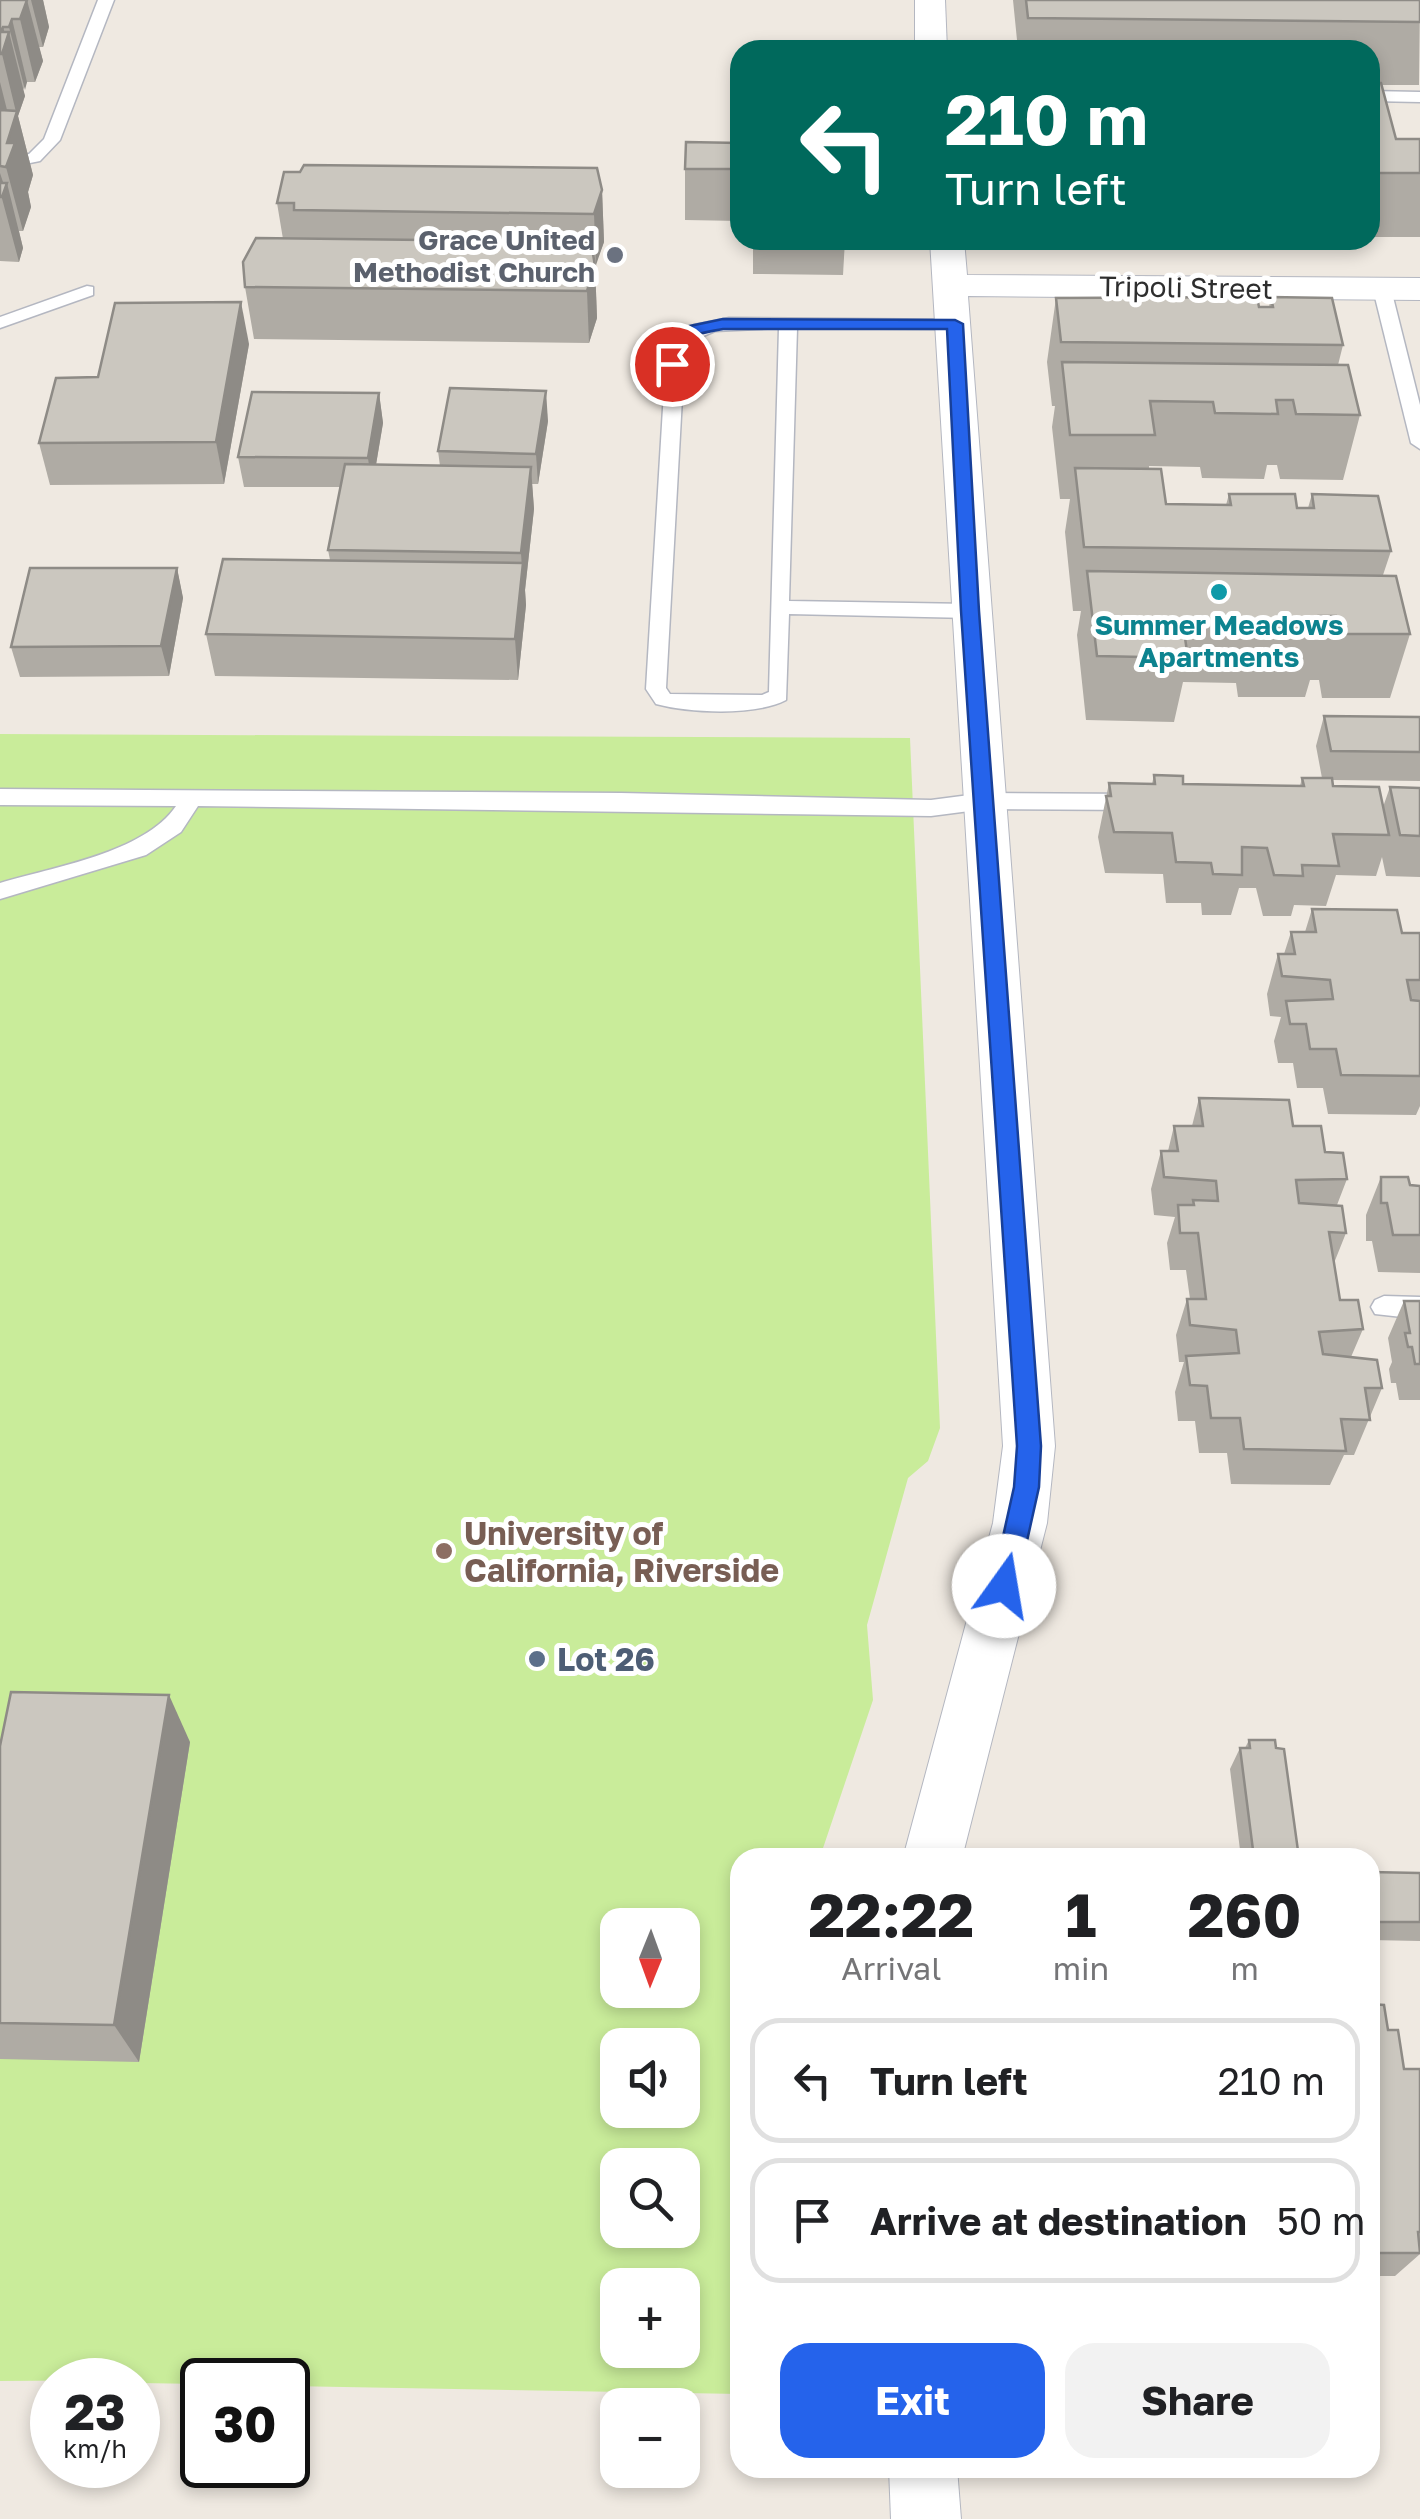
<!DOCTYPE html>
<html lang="en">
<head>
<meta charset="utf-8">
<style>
	body { margin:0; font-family:"Golos Text",sans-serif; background:#f2f2f2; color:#202124; height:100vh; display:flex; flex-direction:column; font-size:38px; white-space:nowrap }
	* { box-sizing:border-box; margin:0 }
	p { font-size:32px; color:#757577 }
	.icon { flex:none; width:55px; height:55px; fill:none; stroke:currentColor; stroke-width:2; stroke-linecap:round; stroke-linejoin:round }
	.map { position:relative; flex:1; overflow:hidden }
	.sheet { position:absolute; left:730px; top:1848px; width:650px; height:630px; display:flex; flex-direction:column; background:#fff; border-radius:30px; box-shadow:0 5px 15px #0003 }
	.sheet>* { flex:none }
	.top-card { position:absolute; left:730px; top:40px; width:650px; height:210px; border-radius:30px; box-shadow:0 5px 15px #0003; background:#00695c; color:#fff; overflow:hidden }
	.needle { width:65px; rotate:181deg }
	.tools { position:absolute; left:600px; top:1908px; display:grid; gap:20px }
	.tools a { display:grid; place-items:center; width:100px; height:100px; border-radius:20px; background:#fff; box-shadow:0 5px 15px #0003; font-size:50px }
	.speed { position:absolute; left:30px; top:2358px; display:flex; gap:20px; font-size:50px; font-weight:700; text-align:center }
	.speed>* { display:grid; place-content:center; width:130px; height:130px; border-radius:50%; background:#fff; box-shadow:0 5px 15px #0003; line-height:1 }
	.speed small { font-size:25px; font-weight:400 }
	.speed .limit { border:5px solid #111; border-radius:15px; background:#fff; color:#111 }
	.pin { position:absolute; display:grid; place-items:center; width:85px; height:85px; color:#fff; margin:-42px; border:5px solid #fff; border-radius:50%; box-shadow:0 2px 10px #0007 }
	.me { position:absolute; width:110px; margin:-55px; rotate:13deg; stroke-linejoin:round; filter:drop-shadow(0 0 8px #0008) }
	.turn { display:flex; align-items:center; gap:35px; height:210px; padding:0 50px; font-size:45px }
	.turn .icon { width:130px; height:130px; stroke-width:2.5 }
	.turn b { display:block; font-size:70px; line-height:85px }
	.eta { display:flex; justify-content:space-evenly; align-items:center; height:170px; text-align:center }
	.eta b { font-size:60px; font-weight:700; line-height:70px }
	.primary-button { display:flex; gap:20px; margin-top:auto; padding:20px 50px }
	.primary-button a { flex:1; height:115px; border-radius:30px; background:#2563eb; color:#fff; font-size:40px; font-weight:700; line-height:115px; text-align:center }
	.primary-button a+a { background:#f2f2f2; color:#202124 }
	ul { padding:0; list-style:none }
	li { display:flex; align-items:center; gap:30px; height:125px; margin:0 20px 15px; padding:0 30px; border:5px solid #e0e0e0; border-radius:30px }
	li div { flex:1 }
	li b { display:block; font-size:38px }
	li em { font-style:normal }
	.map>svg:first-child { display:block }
	.pitch { fill:#c9ec9a; fill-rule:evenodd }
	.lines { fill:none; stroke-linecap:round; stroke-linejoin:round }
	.lane-casing { stroke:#b4b7c1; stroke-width:3 }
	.street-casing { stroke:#b4b7c1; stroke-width:2 }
	.lane { fill:#fff; fill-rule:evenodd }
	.street { fill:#fff; fill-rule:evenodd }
	.wall { fill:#afaba4 }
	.shaded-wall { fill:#8e8b86 }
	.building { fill:#cbc7bf; stroke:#8e8b86; stroke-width:2.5 }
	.route { fill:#2563eb; stroke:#184099; stroke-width:2.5 }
	.worship-dot { fill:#6b7280; stroke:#fff; stroke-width:4 }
	.culture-dot { fill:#0f9aa8; stroke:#fff; stroke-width:4 }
	.education-dot { fill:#8d6e63; stroke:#fff; stroke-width:4 }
	.service-dot { fill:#5c6f8a; stroke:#fff; stroke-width:4 }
	.labels { text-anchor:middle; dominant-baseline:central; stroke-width:10; stroke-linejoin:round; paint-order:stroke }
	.far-worship-label { font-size:28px; font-weight:bold; fill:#5b616d; stroke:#fff; text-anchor:end }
	.far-street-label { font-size:28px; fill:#2e2e2e; stroke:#fff }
	.far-culture-label { font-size:28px; font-weight:bold; fill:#0d838f; stroke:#fff }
	.education-label { font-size:32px; font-weight:bold; fill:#785e54; stroke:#fff; text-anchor:start }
	.service-label { font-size:32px; font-weight:bold; fill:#4e5e75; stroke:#fff; text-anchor:start }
</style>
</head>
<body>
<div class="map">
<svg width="1420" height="2519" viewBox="0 0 1420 2519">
	<rect width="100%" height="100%" fill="#efe9e1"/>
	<path class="pitch" d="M0 734 910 738 940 1428 928 1461 908 1478 867 1625 873 1700 820 1857 740 1858V2394L288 2386V2380H202V2384L138 2383V2380L0 2381ZM618 1925H682V1990H618ZM618 2045H682V2110H618ZM618 2165H682V2230H618ZM618 2285H682V2350H618Z"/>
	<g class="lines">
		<defs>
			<g id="lane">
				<polygon points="98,0 114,0 60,140 40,161 0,169 0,159 29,154 44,139"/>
				<polygon points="1370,91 1420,92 1420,102 1370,101"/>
				<polygon points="1382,284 1391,289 1420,405 1420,449 1411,443 1373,289"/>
				<polygon points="87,286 93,287 93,295 0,328 0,317"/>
				<path d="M729 318 961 320V328L955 329 797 328 789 601 970 604 980 611 970 618 789 614 786 700C756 716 689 713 656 704L646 689 667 342 694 325ZM779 328 769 692 762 695 670 694 666 688 685 344 715 331Z"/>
				<path d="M0 789 621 793 931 800 985 793 1139 794 1150 802 1139 810 985 809 931 816 198 806 181 832 146 855 0 899V883C53 867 144 853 176 806L0 805Z"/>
				<polygon points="1384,1296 1420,1297 1420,1319 1375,1314 1371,1307 1375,1300"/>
			</g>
			<g id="street">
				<polygon points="915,0 945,0 947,50 915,50"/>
				<polygon points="930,240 964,240 967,275 1420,278 1420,300 968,296 1055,1446 1047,1523 962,1858 903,1858 993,1523 1003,1446"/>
				<polygon points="889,2468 957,2468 961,2519 891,2519"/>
			</g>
		</defs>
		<use href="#lane" class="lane-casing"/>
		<use href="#street" class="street-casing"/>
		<use href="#lane" class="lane"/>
		<use href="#street" class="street"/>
	</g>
	<g class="wall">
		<polygon points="0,0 43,0 49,27 43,47 39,47 43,61 35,82 27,82 23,90 25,96 18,116 33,175 28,192 31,207 23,231 19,231 23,248 19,262 0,261"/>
		<polygon points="1013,0 1420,0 1419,85 1381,85 1396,139 1420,139 1420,237 1370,237 1370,50 1018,50"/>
		<polygon points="740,143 740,221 685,220 685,169"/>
		<polygon points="602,190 604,242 595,265 597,318 589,343 254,339 245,287 283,239 277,203"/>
		<polygon points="753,240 845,240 843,275 753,274"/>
		<polygon points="1271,297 1343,345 1338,365 1360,415 1343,480 1280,479 1277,465 1267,465 1264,479 1202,478 1200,467 1149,466 1149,469 1166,504 1226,505 1229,494 1297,508 1308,508 1312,494 1391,551 1383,575 1410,634 1390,698 1322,698 1319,680 1310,680 1305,697 1238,697 1236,683 1183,682 1174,722 1086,720 1077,635 1081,611 1073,611 1065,532 1070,499 1060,499 1052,427 1055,406 1052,406 1047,362 1056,298 1269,307"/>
		<polygon points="249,344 224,484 50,485 39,443"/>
		<polygon points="379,393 383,423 376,465 440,466 438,451 548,421 538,484 532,484 534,509 525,590 526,605 518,680 215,676 206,634 330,560 328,550 340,487 244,487 238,457"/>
		<polygon points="177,568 183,598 169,676 20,677 11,647"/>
		<polygon points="1324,716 1420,717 1420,781 1332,780 1333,786 1383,807 1390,787 1420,788 1420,877 1386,876 1382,857 1376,876 1336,875 1326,906 1294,905 1291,916 1263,916 1256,888 1239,888 1231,915 1202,915 1201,903 1166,903 1163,874 1105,873 1098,837 1109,783 1152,784 1154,775 1183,784 1300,786 1302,778 1322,778 1316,746"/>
		<polygon points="1312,909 1402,933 1420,933 1420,1106 1416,1115 1328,1114 1323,1088 1297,1088 1293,1063 1278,1063 1274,1041 1281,1017 1270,1016 1267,994 1278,954 1284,954 1291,932 1305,932"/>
		<polygon points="1199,1098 1293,1126 1325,1152 1347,1179 1337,1205 1346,1233 1334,1263 1340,1300 1363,1329 1351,1357 1382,1388 1354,1455 1344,1455 1330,1485 1231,1484 1227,1453 1199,1453 1195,1421 1178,1421 1175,1392 1184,1362 1179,1362 1176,1335 1187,1299 1190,1299 1186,1270 1170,1270 1167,1243 1175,1217 1154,1215 1151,1189 1161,1151 1168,1151 1174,1126 1192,1126"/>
		<polygon points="1381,1177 1410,1185 1420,1186 1420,1273 1378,1272 1372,1241 1366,1241 1366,1215"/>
		<polygon points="1404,1301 1420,1301 1420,1400 1399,1400 1396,1383 1391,1383 1389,1369 1392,1362 1388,1338"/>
		<polygon points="1249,1740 1299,1858 1241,1858 1230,1769 1240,1748 1245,1748"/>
		<polygon points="190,1742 139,2062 0,2059 0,1746"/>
		<polygon points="1370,1872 1420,1873 1420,1941 1370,1940"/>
		<polygon points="1370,2004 1388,2030 1404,2069 1420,2069 1420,2254 1395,2276 1370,2276"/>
	</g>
	<g class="shaded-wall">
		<polygon points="27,0 43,61 35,82 20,19"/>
		<polygon points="31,0 43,0 49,27 43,47"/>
		<polygon points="12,19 27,82 25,90 9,27"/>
		<polygon points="3,27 7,40 9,32 25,96 18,116 33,175 28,192 31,207 23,231 6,167 7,143 16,112 2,54 1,32"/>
		<polygon points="0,82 9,118 0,139"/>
		<polygon points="0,173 5,188 7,183 23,248 19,262 0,191"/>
		<polygon points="602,190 604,242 596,265 594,214"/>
		<polygon points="595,266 597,318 589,343 587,291"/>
		<polygon points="241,302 249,344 224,484 216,442"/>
		<polygon points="546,391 548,421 538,484 536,454"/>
		<polygon points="379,393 383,423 372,488 368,458"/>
		<polygon points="531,467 534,509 525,590 526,605 518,680 515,639 522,569 521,553"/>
		<polygon points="177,568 183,598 169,676 161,646"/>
		<polygon points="169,1695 190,1742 139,2062 114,2025"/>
	</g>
	<g class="building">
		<polygon points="0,0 27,0 20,19 12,19 9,27 3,27 1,32 9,32 2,54 0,54"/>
		<polygon points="1026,0 1420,0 1420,22 1028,18"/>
		<polygon points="1370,83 1381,83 1396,139 1420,139 1420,173 1370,173"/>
		<polygon points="0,110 17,111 7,143 15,143 6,167 0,166"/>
		<polygon points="686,142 740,143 740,169 685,169"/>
		<polygon points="304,165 597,168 602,190 594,214 294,210 294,203 277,203 284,172 300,172"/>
		<polygon points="0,183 7,183 2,197 0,197"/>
		<polygon points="256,238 591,242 595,266 587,291 245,287 243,262"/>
		<polygon points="1257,297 1259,307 1273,307 1271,297 1332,298 1343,345 1061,342 1056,298"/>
		<polygon points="241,302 216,442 39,443 56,378 98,377 115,303"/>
		<polygon points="1062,362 1348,365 1360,415 1296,414 1293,400 1276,400 1278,414 1215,413 1213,402 1150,401 1155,435 1070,435"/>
		<polygon points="450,388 546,391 536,454 438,451"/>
		<polygon points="252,392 379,393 368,458 238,457"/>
		<polygon points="345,464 531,467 521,553 328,550"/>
		<polygon points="1075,468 1161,469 1166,504 1231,505 1229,494 1295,494 1297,508 1314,508 1312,494 1378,496 1391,551 1084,547"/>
		<polygon points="223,559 523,563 515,639 206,634"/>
		<polygon points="30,568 177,568 161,646 11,647"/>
		<polygon points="1087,571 1396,576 1410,634 1340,634 1336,616 1319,616 1323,633 1253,633 1251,619 1182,618 1188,658 1097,656"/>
		<polygon points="1324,716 1420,717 1420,752 1331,751"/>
		<polygon points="1154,775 1183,776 1183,784 1304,786 1302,778 1332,778 1333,786 1379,787 1389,835 1333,834 1339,866 1302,865 1303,876 1274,875 1267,848 1242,847 1242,875 1213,874 1211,863 1176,862 1172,833 1114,832 1106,796 1111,796 1109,783 1155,784"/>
		<polygon points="1390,787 1420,788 1420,836 1400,835"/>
		<polygon points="1312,909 1397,910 1402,933 1420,933 1420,980 1407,980 1411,1000 1420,1001 1420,1076 1341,1075 1336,1049 1310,1049 1306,1024 1290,1024 1286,1001 1333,999 1330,980 1282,976 1278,954 1295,954 1291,932 1316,932"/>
		<polygon points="1199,1098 1289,1100 1293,1126 1321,1126 1325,1152 1343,1153 1347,1179 1296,1180 1299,1203 1342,1206 1346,1233 1329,1232 1340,1300 1358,1300 1363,1329 1319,1332 1323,1354 1377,1360 1382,1388 1365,1388 1370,1420 1341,1419 1346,1451 1244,1449 1240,1418 1211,1418 1207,1386 1190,1385 1186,1356 1239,1353 1236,1330 1190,1325 1187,1299 1206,1299 1198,1233 1180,1233 1178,1205 1194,1205 1193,1200 1218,1201 1216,1181 1164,1177 1161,1151 1178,1151 1174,1126 1203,1126"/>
		<polygon points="1381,1177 1408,1177 1410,1185 1420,1186 1420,1235 1393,1235 1387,1203 1381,1203"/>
		<polygon points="1404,1301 1420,1301 1420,1364 1415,1364 1412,1347 1408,1347 1405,1333 1410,1333"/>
		<polygon points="11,1692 169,1695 114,2025 0,2023 0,1746"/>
		<polygon points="1249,1740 1275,1740 1276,1748 1284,1749 1299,1858 1254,1858 1240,1748 1250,1748"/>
		<polygon points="1370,1872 1420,1873 1420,1922 1370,1922"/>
		<polygon points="1370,2004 1384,2005 1388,2030 1398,2030 1404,2069 1420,2069 1420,2232 1418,2232 1420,2253 1370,2253"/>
	</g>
	<path class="route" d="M723 319 955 320 963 324 979 611 1041 1446 1039 1487 1017 1586 1013 1594 1004 1597 996 1594 992 1586 1014 1487 1017 1446 961 611 947 329H723C684 336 691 334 678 368H666L670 339 685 327Z"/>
	<circle class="worship-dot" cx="615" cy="255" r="10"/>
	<circle class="culture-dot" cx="1219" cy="592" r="10"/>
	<circle class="education-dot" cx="444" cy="1551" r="10"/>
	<circle class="service-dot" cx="537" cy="1659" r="10"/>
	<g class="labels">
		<g class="far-worship-label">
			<text x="595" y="239">Grace United<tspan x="595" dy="32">Methodist Church</tspan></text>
		</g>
		<g class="far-street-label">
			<text transform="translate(1186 287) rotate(1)">Tripoli Street</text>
		</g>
		<g class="far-culture-label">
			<text x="1219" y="624">Summer Meadows<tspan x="1219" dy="32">Apartments</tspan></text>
		</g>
		<g class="education-label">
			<text x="464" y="1533">University of<tspan x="464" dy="37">California, Riverside</tspan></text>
		</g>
		<g class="service-label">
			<text x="557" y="1659">Lot 26</text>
		</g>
	</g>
</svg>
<div class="tools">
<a><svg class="needle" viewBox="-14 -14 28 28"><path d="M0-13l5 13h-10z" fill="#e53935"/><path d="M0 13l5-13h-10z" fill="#757577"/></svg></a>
<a><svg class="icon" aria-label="sound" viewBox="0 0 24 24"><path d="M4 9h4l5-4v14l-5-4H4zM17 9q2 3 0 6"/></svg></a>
<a><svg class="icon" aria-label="search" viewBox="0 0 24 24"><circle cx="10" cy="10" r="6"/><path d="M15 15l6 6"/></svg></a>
<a>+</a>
<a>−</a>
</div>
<div class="speed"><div>23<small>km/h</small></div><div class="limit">30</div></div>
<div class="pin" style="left:672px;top:364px;background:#d93025"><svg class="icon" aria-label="arrive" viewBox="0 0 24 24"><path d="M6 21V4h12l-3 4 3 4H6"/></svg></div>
<svg class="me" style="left:1004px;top:1586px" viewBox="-20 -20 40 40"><circle r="19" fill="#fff"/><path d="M0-13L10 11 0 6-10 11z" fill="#2563eb"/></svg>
<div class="top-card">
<div class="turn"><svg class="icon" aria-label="left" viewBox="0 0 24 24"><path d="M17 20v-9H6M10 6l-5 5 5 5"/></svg><div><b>210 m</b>Turn left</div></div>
</div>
<section class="sheet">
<div class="eta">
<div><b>22:22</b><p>Arrival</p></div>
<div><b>1</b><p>min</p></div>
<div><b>260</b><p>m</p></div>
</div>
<ul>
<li><svg class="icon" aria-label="left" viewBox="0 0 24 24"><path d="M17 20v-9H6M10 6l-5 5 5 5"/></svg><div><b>Turn left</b></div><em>210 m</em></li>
<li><svg class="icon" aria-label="arrive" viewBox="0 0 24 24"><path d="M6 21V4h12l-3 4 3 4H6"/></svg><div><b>Arrive at destination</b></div><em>50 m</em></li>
</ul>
<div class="primary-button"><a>Exit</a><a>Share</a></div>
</section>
</div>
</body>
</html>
